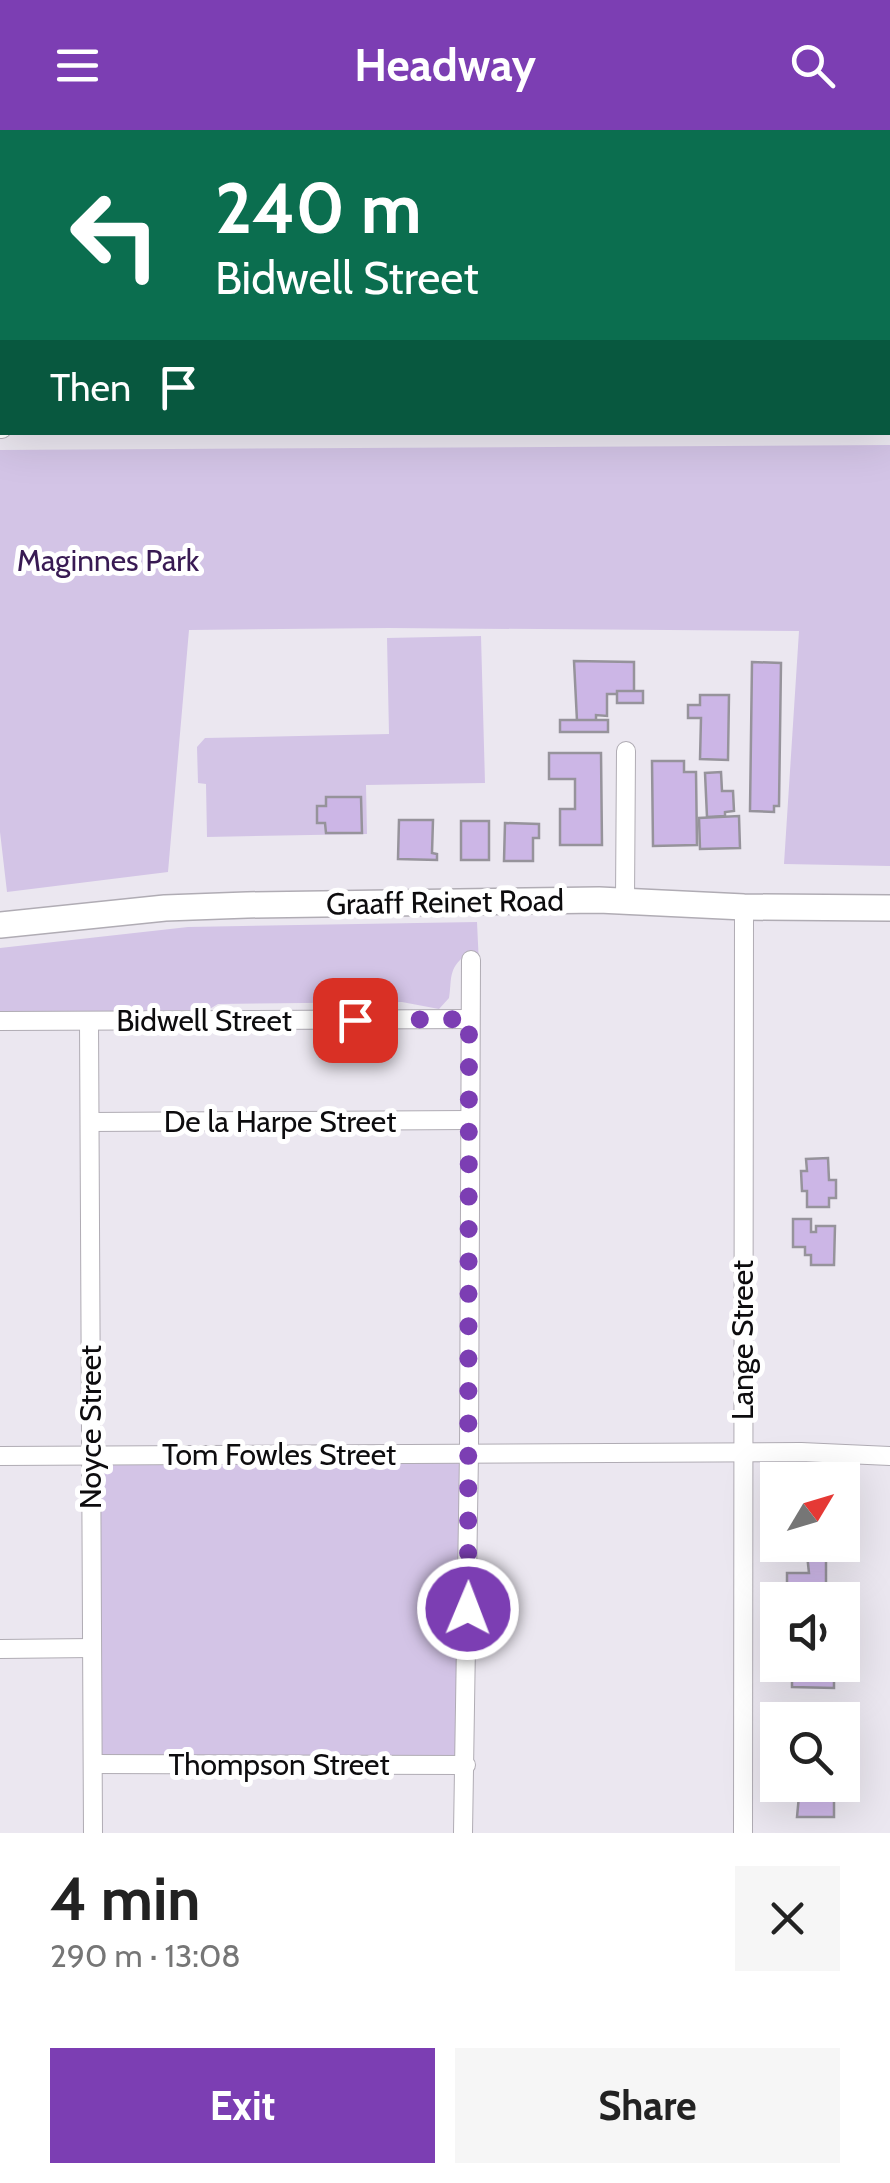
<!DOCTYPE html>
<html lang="en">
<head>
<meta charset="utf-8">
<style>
	body { margin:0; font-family:Cabin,sans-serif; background:#f6f6f6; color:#222; height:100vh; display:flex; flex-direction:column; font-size:38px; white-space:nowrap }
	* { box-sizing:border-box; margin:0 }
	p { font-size:32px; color:#767676 }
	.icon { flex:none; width:55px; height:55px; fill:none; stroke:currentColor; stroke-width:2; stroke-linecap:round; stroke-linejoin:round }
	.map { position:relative; height:1703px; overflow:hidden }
	.side { display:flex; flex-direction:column; background:#fff; flex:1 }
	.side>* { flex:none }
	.top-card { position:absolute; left:0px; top:0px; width:890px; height:305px; box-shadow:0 10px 40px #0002; background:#0b6e4f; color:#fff; overflow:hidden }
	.needle { width:65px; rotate:52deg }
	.fabs { position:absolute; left:760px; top:1332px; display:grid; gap:20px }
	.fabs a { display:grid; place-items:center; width:100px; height:100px; border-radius:0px; background:#fff; box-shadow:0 10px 40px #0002; font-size:50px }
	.pin { position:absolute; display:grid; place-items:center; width:85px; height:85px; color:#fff; margin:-42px; border-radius:20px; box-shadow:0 5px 15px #0006 }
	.me { position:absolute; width:110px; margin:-55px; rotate:1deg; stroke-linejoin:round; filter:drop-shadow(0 0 8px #0008) }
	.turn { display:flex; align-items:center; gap:35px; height:210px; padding:0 50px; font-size:45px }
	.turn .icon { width:130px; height:130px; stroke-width:2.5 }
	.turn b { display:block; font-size:70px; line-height:85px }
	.then { display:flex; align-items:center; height:95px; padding:0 50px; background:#0003; gap:20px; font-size:38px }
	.round { display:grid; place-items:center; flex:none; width:105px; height:105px; border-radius:0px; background:#f6f6f6 }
	.overview { display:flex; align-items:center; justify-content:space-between; height:170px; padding:0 50px }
	h1 { font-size:60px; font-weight:700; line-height:75px }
	.button { display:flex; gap:20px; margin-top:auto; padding:20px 50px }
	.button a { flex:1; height:115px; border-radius:0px; background:#7c3eb3; color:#fff; font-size:40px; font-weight:700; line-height:115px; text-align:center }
	.button a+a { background:#f6f6f6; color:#222 }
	header { display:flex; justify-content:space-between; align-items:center; height:130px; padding:0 50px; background:#7c3eb3; color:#fff; font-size:45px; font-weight:700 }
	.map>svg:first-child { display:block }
	.green { fill:#d3c4e6 }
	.building { fill:#ccb6e6; stroke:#96939b; stroke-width:2.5 }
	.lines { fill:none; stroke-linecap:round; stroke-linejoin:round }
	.minor-casing { stroke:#b0acb4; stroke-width:20 }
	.secondary-casing { stroke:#b0acb4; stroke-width:28 }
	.minor { stroke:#fff; stroke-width:18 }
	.secondary { stroke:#fff; stroke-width:25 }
	.route { stroke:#7c3eb3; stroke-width:18; stroke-dasharray:0 32.4 }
	.labels { text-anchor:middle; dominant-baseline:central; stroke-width:10; stroke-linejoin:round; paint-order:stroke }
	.park-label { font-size:30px; fill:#381a53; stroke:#fff }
	.street-label { font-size:30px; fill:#0d0c0e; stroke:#fff }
</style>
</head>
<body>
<header><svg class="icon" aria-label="menu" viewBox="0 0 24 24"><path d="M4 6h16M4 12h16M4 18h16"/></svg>Headway<svg class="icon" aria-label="search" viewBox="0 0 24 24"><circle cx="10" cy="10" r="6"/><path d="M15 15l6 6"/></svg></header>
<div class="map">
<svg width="890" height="1703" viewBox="0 0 890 1703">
	<rect width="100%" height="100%" fill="#ebe7f0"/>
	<g class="green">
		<polygon points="890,315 890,736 784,734 799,501 389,498 189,500 168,742 7,762 0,702 0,320"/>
		<polygon points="481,506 485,653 366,655 367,704 207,707 206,654 198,653 197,617 205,608 389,604 387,508"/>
		<path d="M477 792 479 835 469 828H462C448 841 452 851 449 868L439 879 402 872 218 874 208 880 0 883V818L188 797Z"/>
		<polygon points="469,1323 466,1635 93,1634 90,1324"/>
	</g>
	<g class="building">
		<polygon points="574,531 634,532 634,564 607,564 607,586 596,585 596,591 577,591"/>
		<polygon points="752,532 781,533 779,676 774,676 774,682 750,681"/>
		<rect x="617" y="561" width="26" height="12"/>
		<polygon points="700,565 729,565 728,630 700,629 701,588 688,588 688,575 700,575"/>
		<rect x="560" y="590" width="48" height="12"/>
		<polygon points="549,623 601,623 602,715 560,715 560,679 575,679 575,649 549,649"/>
		<polygon points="652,631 684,631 684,642 696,642 697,715 653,716"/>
		<polygon points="721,642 722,661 733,661 734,681 725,682 725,686 707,687 705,643"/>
		<polygon points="326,667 361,667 362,703 326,703 325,693 317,693 317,676 326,676"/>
		<polygon points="739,686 740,718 700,719 699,688"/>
		<polygon points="399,690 433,690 432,723 437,724 437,730 398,729"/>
		<rect x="461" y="691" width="28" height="39"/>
		<polygon points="505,693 539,694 539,708 533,708 533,731 504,731"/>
		<polygon points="828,1028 829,1050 836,1050 836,1068 829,1068 829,1077 807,1077 807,1061 802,1061 801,1041 807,1041 806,1029"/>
		<polygon points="793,1089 811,1089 811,1102 816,1102 816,1096 835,1096 834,1135 811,1135 811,1125 805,1125 805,1117 793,1117"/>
		<polygon points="806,1415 826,1415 826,1461 787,1461 787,1443 809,1443"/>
		<polygon points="768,1463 813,1463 816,1470 778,1470 778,1477 769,1477"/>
		<polygon points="792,1535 834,1535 834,1558 792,1557"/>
		<polygon points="800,1655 814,1655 814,1663 834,1663 834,1687 797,1687"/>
	</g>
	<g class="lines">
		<defs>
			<g id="minor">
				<polyline points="379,0 379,2"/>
				<polyline points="698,0 698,2"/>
				<polyline points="888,295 890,295"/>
				<polyline points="0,299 2,299"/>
				<polyline points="625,771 626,621"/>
				<polyline points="0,891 469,889"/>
				<polyline points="89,891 93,1703"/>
				<polyline points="90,992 469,990"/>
				<polyline points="0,1326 801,1322 890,1326"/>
				<polyline points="0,1519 92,1518"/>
				<polyline points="93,1634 466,1635"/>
				<polyline points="463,1703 469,1323 471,830"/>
				<polyline points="743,1703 744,777"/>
			</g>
			<polyline id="secondary" points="0,795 165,778 247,775 599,770 744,777 890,778"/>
		</defs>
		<use href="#minor" class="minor-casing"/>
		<use href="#secondary" class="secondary-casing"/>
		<use href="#minor" class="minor"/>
		<use href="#secondary" class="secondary"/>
	</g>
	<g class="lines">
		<polyline class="route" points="355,890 469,889 468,1479"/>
	</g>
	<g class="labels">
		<g class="park-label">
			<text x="108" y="430">Maginnes Park</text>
		</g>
		<g class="street-label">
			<text transform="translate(445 772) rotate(-1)">Graaff Reinet Road</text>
			<text x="204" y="890">Bidwell Street</text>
			<text x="280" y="991">De la Harpe Street</text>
			<text transform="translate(742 1210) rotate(-90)">Lange Street</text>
			<text transform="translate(90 1297) rotate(-90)">Noyce Street</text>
			<text x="279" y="1324">Tom Fowles Street</text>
			<text x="279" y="1634">Thompson Street</text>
		</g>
	</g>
</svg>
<div class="fabs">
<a><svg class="needle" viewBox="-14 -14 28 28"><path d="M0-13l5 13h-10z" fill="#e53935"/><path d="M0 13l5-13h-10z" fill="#767676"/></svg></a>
<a><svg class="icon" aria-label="sound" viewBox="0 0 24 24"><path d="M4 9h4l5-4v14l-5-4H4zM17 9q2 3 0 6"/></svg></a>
<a><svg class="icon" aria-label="search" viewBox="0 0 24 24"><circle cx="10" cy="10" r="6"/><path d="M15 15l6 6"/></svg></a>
</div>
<div class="pin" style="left:355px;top:890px;background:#d93025"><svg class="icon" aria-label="arrive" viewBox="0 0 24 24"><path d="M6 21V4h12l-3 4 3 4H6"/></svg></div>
<svg class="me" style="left:468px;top:1479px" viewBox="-20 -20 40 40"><circle r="17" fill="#7c3eb3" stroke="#fff" stroke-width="3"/><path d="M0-11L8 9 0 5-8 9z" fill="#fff"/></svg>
<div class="top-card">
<div class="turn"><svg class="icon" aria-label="left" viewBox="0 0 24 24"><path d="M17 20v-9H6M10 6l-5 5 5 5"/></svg><div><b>240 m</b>Bidwell Street</div></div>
<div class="then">Then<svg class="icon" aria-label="arrive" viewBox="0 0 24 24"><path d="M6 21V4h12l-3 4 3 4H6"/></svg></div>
</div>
</div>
<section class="side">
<div class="overview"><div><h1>4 min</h1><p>290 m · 13:08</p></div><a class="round"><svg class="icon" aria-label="close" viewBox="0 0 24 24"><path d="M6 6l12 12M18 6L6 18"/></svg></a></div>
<div class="button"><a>Exit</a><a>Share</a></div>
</section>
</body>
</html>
